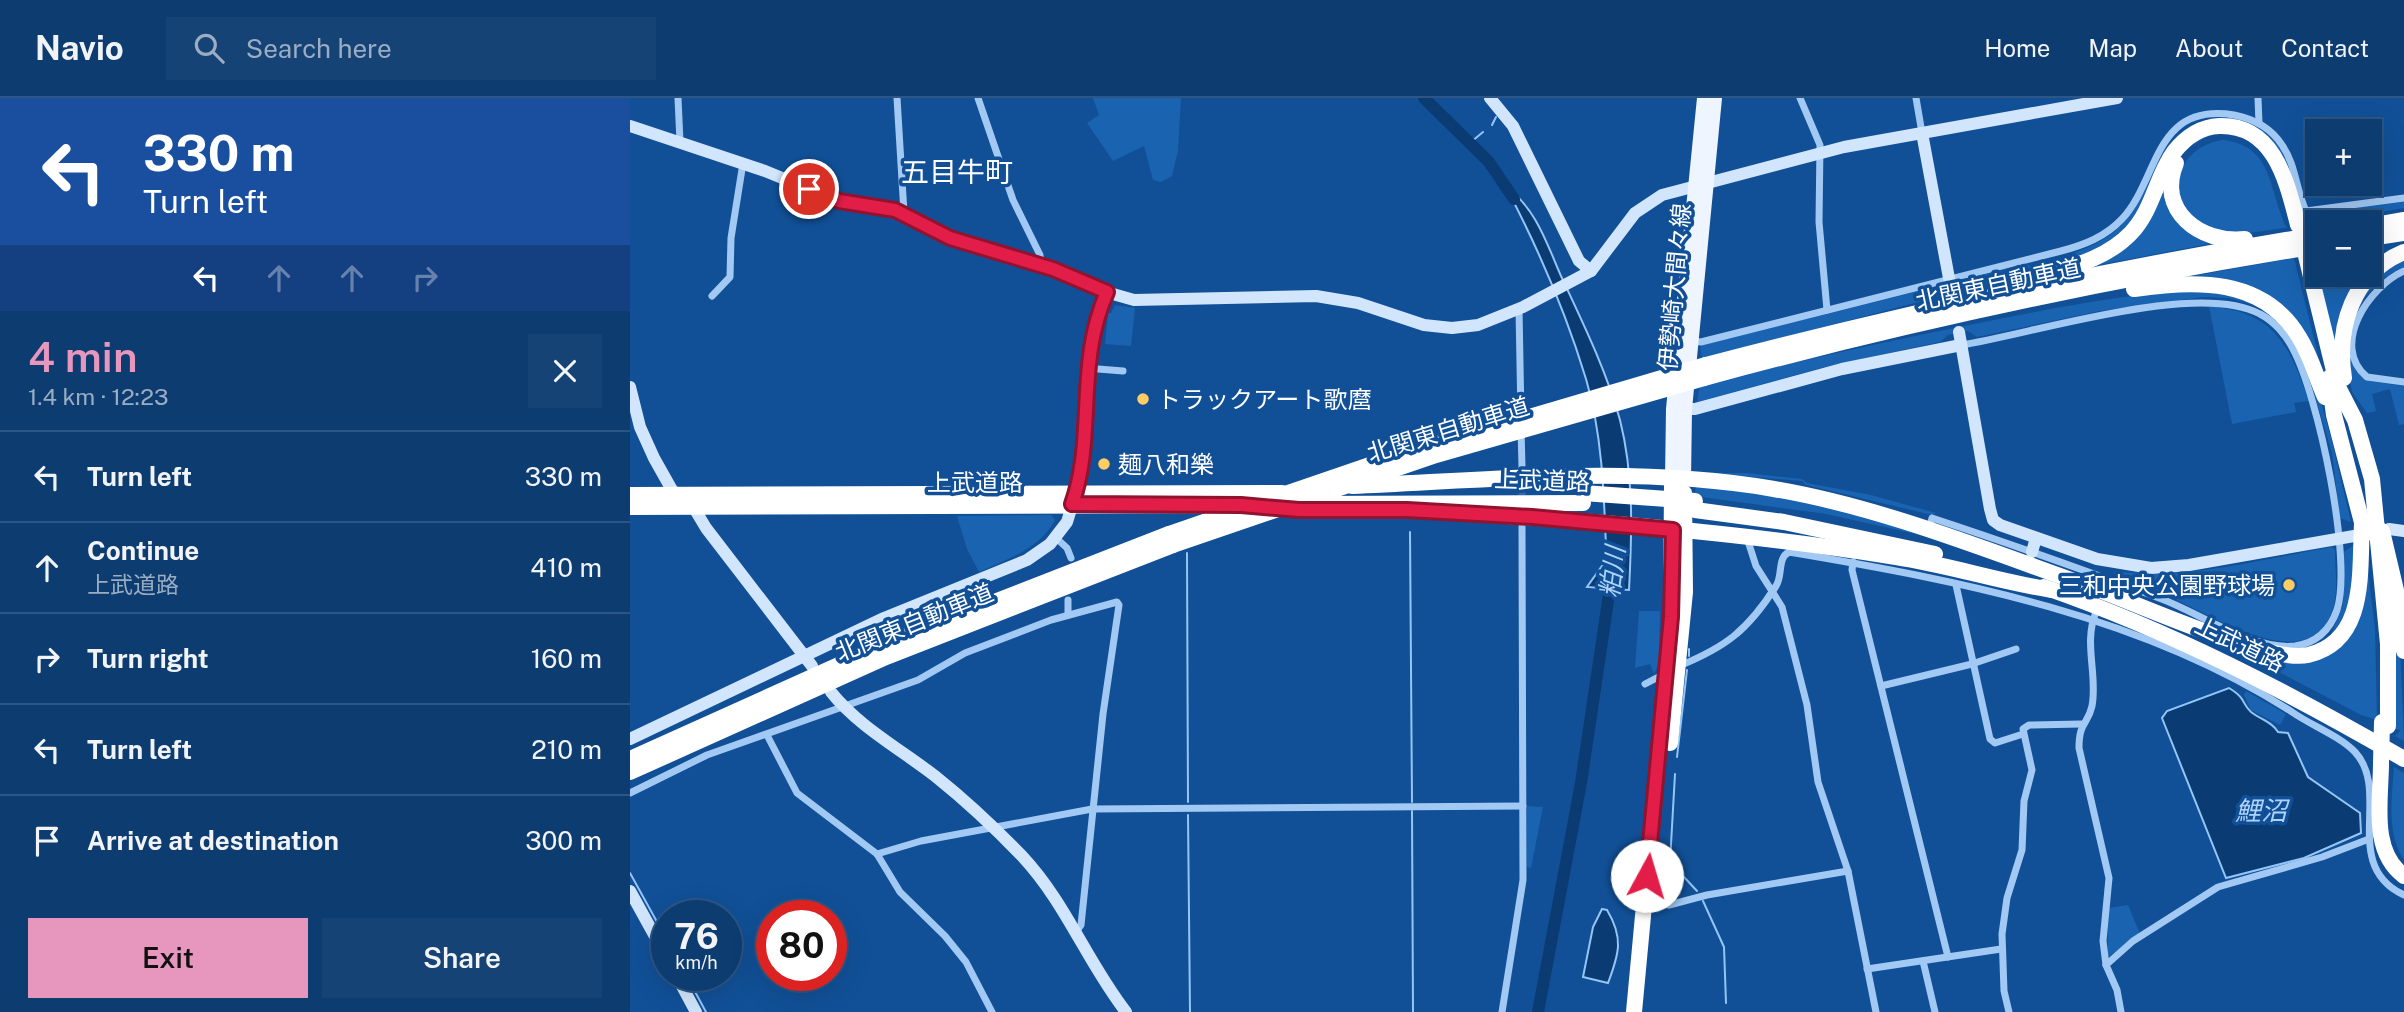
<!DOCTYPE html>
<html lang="en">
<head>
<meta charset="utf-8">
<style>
	body { margin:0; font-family:"Public Sans","Noto Sans JP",sans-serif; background:#164376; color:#f1f3f6; height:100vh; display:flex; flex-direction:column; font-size:26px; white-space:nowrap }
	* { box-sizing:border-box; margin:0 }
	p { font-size:23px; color:#9aadc3 }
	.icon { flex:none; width:38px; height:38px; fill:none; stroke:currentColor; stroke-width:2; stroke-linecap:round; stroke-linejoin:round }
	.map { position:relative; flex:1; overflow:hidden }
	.side { display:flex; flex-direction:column; background:#0d3c71; width:630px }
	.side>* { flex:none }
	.hud { background:#1a4fa0; color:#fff; overflow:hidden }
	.buttons { position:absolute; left:1675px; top:21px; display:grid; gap:14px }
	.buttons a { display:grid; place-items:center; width:77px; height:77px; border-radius:0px; background:#0d3c71; box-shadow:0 7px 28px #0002,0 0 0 2px #2d5684; font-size:35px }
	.speed { position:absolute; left:21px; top:802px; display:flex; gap:14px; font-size:35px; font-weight:700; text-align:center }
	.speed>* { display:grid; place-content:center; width:91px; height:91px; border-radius:50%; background:#0d3c71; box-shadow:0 7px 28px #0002,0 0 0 2px #2d5684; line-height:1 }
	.speed small { font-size:18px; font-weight:400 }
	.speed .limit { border:10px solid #d22; background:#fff; color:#111 }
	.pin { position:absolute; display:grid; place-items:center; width:60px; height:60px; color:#fff; margin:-30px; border:4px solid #fff; border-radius:50%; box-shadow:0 2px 7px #0007 }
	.me { position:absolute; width:77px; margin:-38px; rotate:6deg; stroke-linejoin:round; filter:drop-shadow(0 0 5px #0008) }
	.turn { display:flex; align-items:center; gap:24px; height:147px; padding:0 28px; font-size:32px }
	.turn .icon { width:91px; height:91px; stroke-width:2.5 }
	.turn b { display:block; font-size:49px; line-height:60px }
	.lanes { display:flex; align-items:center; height:66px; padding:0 28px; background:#0003; justify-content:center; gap:35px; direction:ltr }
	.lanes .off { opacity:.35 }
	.round { display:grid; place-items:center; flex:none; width:74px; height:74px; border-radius:0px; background:#164376 }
	.head { display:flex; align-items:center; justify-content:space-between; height:119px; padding:0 28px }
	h1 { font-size:42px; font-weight:600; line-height:52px; color:#e797bd }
	.button { display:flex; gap:14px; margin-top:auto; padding:14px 28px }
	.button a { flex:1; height:80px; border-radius:0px; background:#e797bd; color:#111; font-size:28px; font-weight:600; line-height:80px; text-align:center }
	.button a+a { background:#164376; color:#f1f3f6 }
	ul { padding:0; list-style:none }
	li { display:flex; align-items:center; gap:21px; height:91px; padding:0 28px; border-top:2px solid #2d5684 }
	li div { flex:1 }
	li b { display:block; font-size:26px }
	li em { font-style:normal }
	header { display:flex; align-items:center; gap:42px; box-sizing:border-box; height:98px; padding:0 35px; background:#0d3c71; border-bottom:2px solid #2d5684 }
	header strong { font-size:33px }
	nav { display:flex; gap:38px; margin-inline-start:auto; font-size:24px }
	.search { width:490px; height:63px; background:#164376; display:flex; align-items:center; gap:18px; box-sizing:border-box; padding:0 24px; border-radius:0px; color:#9aadc3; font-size:26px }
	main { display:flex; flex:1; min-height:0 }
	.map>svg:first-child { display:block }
	.green { fill:#1963b1 }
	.water { fill:#0a3b73; stroke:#93c5f7; stroke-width:2 }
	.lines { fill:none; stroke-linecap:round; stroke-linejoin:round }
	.stream { stroke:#93c5f7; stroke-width:2 }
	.river { stroke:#0a3b73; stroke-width:12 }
	.street-tunnel { stroke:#356aa7; stroke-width:7; stroke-dasharray:7 3.5; stroke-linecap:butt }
	.street { stroke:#a2c9f3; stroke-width:7 }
	.secondary { stroke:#d1e6fd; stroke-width:12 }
	.primary { stroke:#eef5ff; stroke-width:14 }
	.highway { stroke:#fff; stroke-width:16 }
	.highway-bridge { stroke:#fff; stroke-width:16 }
	.route-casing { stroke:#92132f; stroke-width:18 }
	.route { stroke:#e11d48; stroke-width:12 }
	.poi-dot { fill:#ffcd64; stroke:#115097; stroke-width:2.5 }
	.labels { text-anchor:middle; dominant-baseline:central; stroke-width:7; stroke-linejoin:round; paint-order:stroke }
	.street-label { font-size:24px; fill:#fff; stroke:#115097 }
	.poi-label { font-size:24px; fill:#fff; stroke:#115097; text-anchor:start }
	.water-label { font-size:26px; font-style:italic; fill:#aed3fa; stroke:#115097 }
	.quarter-label { font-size:28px; fill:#fff; stroke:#115097 }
</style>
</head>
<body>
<header>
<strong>Navio</strong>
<div class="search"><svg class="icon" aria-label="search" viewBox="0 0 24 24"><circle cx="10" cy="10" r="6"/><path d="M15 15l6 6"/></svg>Search here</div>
<nav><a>Home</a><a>Map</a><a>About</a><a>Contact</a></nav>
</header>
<main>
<section class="side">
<div class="hud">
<div class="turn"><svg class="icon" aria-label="left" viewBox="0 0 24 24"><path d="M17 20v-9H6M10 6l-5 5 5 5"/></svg><div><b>330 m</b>Turn left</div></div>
<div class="lanes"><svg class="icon" aria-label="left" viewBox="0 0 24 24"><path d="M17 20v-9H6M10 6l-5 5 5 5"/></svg><svg class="icon off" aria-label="ahead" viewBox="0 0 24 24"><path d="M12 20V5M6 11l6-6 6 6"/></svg><svg class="icon off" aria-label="ahead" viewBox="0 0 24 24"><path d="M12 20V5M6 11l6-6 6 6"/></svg><svg class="icon off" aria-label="right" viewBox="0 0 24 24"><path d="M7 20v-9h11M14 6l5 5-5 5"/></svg></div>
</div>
<div class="head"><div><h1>4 min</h1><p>1.4 km · 12:23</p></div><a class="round"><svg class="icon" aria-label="close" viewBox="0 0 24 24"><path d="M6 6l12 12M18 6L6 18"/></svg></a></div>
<ul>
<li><svg class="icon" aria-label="left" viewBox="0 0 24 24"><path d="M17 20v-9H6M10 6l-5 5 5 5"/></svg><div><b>Turn left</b></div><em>330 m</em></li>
<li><svg class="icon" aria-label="ahead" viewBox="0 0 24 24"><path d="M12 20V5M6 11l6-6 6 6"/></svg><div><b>Continue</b><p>上武道路</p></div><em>410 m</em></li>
<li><svg class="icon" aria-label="right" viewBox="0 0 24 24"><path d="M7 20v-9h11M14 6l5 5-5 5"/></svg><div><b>Turn right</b></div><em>160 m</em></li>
<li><svg class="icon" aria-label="left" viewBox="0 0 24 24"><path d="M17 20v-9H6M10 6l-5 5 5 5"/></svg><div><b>Turn left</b></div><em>210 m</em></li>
<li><svg class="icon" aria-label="arrive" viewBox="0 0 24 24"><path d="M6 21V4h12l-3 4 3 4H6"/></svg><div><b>Arrive at destination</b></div><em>300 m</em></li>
</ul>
<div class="button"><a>Exit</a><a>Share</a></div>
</section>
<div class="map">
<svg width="1774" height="914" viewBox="0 0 1774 914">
	<rect width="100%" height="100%" fill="#115097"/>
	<g class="green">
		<polygon points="463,0 551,0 548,53 542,78 531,84 523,82 514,48 483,63 457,25 469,17"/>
		<path d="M1594 19C1654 28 1660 66 1674 118L1774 102V110L1673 127 1651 56 1574 24 1507 118 1477 148 1432 166 1072 261 1070 249 1073 247 1309 188 1314 193 1328 190 1333 181C1379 170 1437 165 1477 139 1533 103 1512 27 1594 19Z"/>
		<path d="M1592 42C1645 47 1638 94 1657 130 1632 132 1601 141 1577 130 1530 108 1543 50 1592 42Z"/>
		<path d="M1536 79C1543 118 1545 130 1584 145L1458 169 1471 162Z"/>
		<polygon points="1687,156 1687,177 1734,177 1706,250 1681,157"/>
		<path d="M1664 160 1692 273C1659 203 1643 183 1563 178Z"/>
		<path d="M1774 160V169C1737 186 1723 210 1724 249 1724 257 1723 264 1726 271L1740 283 1774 288V326L1769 327 1760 291 1742 296 1746 313 1737 315 1722 294 1718 269 1724 215 1743 183Z"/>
		<path d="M1581 190C1609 197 1631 206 1653 225 1686 254 1710 379 1721 424L1710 420 1702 355 1677 272 1668 251 1648 223 1627 208 1599 200 1574 199 1470 213 1347 239 1338 233 1318 237 1310 244 1187 271 1067 304 1070 287C1161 265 1252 244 1344 226 1423 210 1500 195 1581 190Z"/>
		<polygon points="485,207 505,210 501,248 475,246 478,215 481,215"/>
		<path d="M1579 208C1645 215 1658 245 1679 303L1664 305 1666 314 1602 326Z"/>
		<polygon points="1078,375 1116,375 1172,381 1177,385 1241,397 1306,415 1302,417 1176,387 1172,383"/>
		<polygon points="1067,386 1161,397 1304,440 1196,416 1064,398"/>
		<path d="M421 417 425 422C410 451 377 461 349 474L337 451 327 418Z"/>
		<polygon points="1725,446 1726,479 1711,530 1701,536 1713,507 1714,454"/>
		<path d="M1702 449 1705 452C1705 474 1710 501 1699 521 1670 575 1582 517 1544 501 1524 492 1504 485 1484 476L1485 473C1556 483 1631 461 1702 449Z"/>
		<polygon points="1754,454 1770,549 1774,643 1765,638 1771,632 1763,631"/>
		<polygon points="1736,456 1745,531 1747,622 1731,617 1586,541 1638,558 1704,550"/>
		<polygon points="1009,513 1030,513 1029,565 1024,576 1020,566 1005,570"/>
		<polygon points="1616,593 1656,616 1650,627 1621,612 1614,597"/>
		<path d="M1764 669 1774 675V762C1756 734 1762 700 1764 669Z"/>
		<polygon points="897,708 913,709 901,770 897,769"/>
		<polygon points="1498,807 1510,836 1478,859 1478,810"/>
	</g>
	<g class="water">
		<path d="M876 89C906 110 917 146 931 178 953 225 976 272 990 322 1004 377 1002 435 999 492L957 489 974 465 976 450C974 395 972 335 956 281 936 215 908 150 876 89Z"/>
		<path d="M1599 590C1617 601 1611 605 1621 614 1631 622 1641 623 1648 634L1658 635 1678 679 1730 715 1731 735 1674 760 1596 780 1532 620 1537 613Z"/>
		<path d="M972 811 977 812C994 840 989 856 978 885L953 879 963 829Z"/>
	</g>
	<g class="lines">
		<g class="stream">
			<polyline points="862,27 866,19"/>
			<polyline points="841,44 853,34"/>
			<polyline points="780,434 782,704"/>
			<polyline points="557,455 558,704"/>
			<polyline points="1059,558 1059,551"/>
			<polyline points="1047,659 1057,572"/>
			<polyline points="1045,676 1040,764 1067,793"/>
			<polyline points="782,713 783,914"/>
			<polyline points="558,717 560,914"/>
			<polyline points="0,775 37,842"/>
			<polyline points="1073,803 1094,849 1096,905"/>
			<polyline points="56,877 76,914"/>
		</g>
		<g class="river">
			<polyline points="794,0 859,64 884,101"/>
			<polyline points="908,914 951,685 982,476"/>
		</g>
		<polyline class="street-tunnel" points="892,380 892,407"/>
		<g class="street">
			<polyline points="48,0 50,44"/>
			<polyline points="267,0 274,115"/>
			<polyline points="348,0 383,102 410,157 411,167"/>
			<polyline points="1170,0 1190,47 1189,124 1197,212"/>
			<polyline points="1286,0 1292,35"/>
			<polyline points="1628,0 1629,25"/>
			<path d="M1774 173C1740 188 1699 247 1737 279L1774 284"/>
			<polyline points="82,198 100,179 101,140 113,65"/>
			<polyline points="889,211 891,320"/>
			<path d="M1061 243 1071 244 1431 153C1454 147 1475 139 1492 121 1529 82 1523 4 1604 17 1624 21 1641 30 1652 47 1666 67 1666 92 1676 113L1774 100"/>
			<polyline points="456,270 493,273"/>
			<polyline points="891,331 892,369"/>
			<path d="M1300 428 1302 420C1378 445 1454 472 1529 500 1568 514 1623 553 1665 548 1686 545 1700 532 1707 512 1723 462 1688 297 1663 251 1656 237 1644 223 1630 216 1567 182 1403 236 1331 247"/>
			<polyline points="426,440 437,450 441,460"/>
			<polyline points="1117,440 1126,468 1152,509 1177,607 1188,684 1218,773 1246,914"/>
			<polyline points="1223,464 1222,472 1318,859"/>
			<polyline points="1326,487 1360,641 1365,645 1393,636"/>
			<path d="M1466 514C1453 545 1468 577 1462 608 1458 627 1449 623 1449 650L1479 780 1473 843 1476 867 1487 892 1491 914"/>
			<polyline points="438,517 438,502"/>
			<path d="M1049 568C1096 549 1118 532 1146 488 1153 478 1147 460 1159 454 1332 483 1513 518 1662 614 1682 628 1708 637 1725 654 1762 694 1710 767 1774 797"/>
			<polyline points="1015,586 1036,575"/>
			<polyline points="1251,588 1342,566 1386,551"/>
			<polyline points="137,637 167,695 247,756 270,794 315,838 336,864 362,914"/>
			<polyline points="0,695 77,657 288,582 335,555 421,522 487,504 489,507 473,616 451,827 446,834"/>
			<polyline points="247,756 291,743 462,711 893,708"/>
			<polyline points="1015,805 1039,807 1077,797 1218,773"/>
			<polyline points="1293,863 1305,914"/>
			<polyline points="1476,867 1503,843 1588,789 1692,759 1739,741"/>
			<polyline points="1237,871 1371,851"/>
			<polyline points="872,914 893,782 892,429"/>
			<polyline points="1379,914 1374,893 1372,836 1377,800 1392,752 1394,703 1402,672 1393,631 1399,627 1451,626"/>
		</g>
		<g class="secondary">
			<polyline points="860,0 883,28 949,163 961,173"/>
			<polyline points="0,28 135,73 201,100 265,112 320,140 423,171 476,194 504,202 686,198 728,205 794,227 822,230 848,227 893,209 961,173 1005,115 1032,97 1214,49 1487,0"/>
			<polyline points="1292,35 1321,191"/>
			<polyline points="1329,234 1360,411 1363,422 1370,427 1467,461 1521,470 1559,467 1724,438"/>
			<polyline points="0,289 10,329 24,360 42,392 64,410 76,430 182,568"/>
			<polyline points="1055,311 1065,311 1212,271 1331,247"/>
			<polyline points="1759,431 1774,433"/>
			<polyline points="1402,454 1406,440"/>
			<path d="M201 594C228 628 270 651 305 678 335 702 365 730 392 758 436 805 457 864 496 914"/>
			<polyline points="0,641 254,520 397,462 420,446 437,424 449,385 458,254 476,194"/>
			<polyline points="0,793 37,860"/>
			<polyline points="46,877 66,914"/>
		</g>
		<g class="primary">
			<polyline points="1042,381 1043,311 1074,0"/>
			<polyline points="1054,382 1055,311 1085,0"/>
		</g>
		<g class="highway">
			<path d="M1546 65C1526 112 1570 146 1615 141"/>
			<polyline points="1740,128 1774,122"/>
			<polyline points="1740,140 1774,135"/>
			<polyline points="1676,158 1708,289 1725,322 1742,381 1758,546 1758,628"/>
			<path d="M1420 175C1450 167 1480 157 1501 135 1523 112 1526 79 1544 54 1555 40 1570 29 1589 28 1645 26 1657 85 1668 127"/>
			<path d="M1504 191C1565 182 1633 179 1669 239 1681 258 1686 279 1695 299"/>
			<path d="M1076 267C1278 214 1481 170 1687 137"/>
			<path d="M1074 280C1276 225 1481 181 1687 148"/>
			<polyline points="1699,280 1704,317 1735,436"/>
			<path d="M1714 280C1706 229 1723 175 1774 154"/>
			<path d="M722 388C862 382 1005 367 1144 391 1251 409 1359 453 1461 489 1506 505 1639 566 1678 557 1738 543 1729 473 1732 426"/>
			<polyline points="0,397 652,395"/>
			<polyline points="668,406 953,405"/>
			<polyline points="0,409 622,407"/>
			<polyline points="1065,412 1154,424 1305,456"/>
			<path d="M790 413C949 421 1109 434 1266 459 1319 467 1370 484 1422 492"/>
			<polyline points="1752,433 1769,505 1774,553"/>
			<path d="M1414 489C1541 533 1658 594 1774 661"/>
			<polyline points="1040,645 1055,494 1054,395"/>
			<polyline points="0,661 251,548 539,436"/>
			<path d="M1751 665C1751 702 1740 753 1774 778"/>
			<polyline points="0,674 256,559 543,447"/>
			<polyline points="1004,914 1041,519 1042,387"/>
		</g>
		<g class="highway-bridge">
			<polyline points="953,395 1065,403"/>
			<polyline points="539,436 763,359 1076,267"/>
			<polyline points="543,447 806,357 1074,280"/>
			<polyline points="1751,665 1752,624"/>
		</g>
	</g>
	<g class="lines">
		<defs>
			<path id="route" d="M179 91 209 103 265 112 320 140 423 171 477 194C445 266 466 338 442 406L611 407 669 412H777L902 419 1043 432 1041 519 1017 778"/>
		</defs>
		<use href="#route" class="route-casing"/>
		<use href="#route" class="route"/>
	</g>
	<g class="poi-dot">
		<circle cx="513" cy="301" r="7"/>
		<circle cx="474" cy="366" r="7"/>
		<circle cx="1659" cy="487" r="7"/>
	</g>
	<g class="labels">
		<g class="street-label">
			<text transform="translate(1368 186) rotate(-12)">北関東自動車道</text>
			<text transform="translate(1044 189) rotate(-85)">伊勢崎大間々線</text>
			<text transform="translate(818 331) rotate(-17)">北関東自動車道</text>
			<text transform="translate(912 382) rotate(2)">上武道路</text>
			<text x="345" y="384">上武道路</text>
			<text transform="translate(284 524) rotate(-22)">北関東自動車道</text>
			<text transform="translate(1610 546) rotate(26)">上武道路</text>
		</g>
		<g class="poi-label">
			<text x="527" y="301">トラックアート歌麿</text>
			<text x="488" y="366">麺八和樂</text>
			<text x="1645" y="487" text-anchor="end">三和中央公園野球場</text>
		</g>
		<g class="water-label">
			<text transform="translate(982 474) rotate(-83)">粕川</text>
			<text x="1631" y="712">鯉沼</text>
		</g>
		<g class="quarter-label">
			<text x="327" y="73">五目牛町</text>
		</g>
	</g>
</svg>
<div class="buttons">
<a>+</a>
<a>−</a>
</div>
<div class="speed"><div>76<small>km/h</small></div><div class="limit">80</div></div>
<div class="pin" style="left:179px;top:91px;background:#d93025"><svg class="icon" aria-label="arrive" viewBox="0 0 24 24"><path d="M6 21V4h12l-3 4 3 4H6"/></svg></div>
<svg class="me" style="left:1017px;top:778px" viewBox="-20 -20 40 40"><circle r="19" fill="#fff"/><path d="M0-13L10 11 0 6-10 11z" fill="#e11d48"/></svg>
</div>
</main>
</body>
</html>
